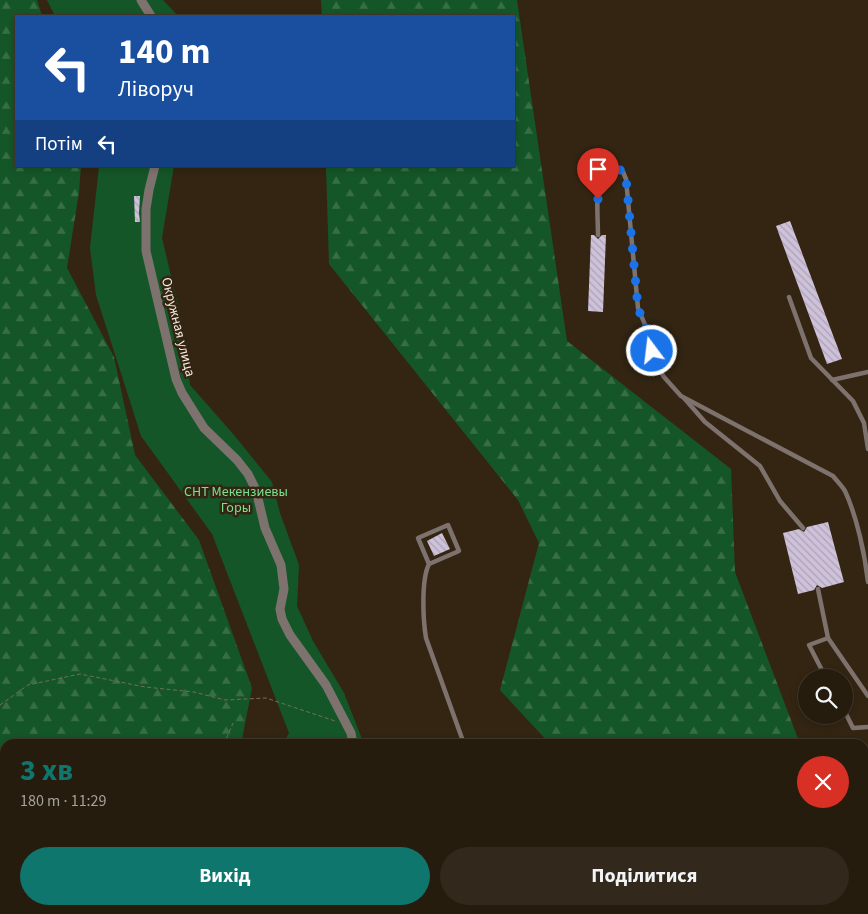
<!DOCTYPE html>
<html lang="uk">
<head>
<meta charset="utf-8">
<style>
	body { margin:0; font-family:"Source Sans 3",sans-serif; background:#32291c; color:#f1f3f6; height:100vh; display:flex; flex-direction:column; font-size:19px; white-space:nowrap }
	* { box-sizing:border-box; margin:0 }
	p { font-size:16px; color:#a4a19e }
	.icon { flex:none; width:28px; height:28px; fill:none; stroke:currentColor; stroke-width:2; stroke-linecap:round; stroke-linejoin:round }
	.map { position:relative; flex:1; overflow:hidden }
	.details { position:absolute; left:0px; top:739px; width:869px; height:176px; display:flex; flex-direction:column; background:#261c0e; border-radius:15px 15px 0 0; box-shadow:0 2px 8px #0003,0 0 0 1px #423a2e }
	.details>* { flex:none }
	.banner { position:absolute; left:15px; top:15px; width:500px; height:152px; border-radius:0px; box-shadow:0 2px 8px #0003,0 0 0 1px #423a2e; background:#1a4fa0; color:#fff; overflow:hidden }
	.buttons { position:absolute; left:798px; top:669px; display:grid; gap:10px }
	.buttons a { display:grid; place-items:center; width:55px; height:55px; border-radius:50%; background:#261c0e; box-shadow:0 2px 8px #0003,0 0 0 1px #423a2e; font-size:25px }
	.pin { position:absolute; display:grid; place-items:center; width:42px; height:42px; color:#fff; margin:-51px -21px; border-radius:50% 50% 50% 0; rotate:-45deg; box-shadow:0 0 5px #0007 }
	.pin .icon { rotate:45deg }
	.me { position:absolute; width:55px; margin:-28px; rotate:345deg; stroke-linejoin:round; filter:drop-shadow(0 0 4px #0008) }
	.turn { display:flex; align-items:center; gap:18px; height:105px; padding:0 20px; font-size:22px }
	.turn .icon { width:65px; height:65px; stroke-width:2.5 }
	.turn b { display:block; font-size:35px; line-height:42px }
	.then { display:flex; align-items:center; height:48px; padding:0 20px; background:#0003; gap:10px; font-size:19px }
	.round { display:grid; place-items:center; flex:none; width:52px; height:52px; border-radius:26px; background:#32291c }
	.headline { display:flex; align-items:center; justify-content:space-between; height:85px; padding:0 20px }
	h1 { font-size:30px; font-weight:700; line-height:38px; color:#0f766e }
	.primary-button { display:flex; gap:10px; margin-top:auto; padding:10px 20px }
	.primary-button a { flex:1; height:58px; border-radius:30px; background:#0f766e; color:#fff; font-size:20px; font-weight:700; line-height:58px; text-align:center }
	.primary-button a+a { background:#32291c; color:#f1f3f6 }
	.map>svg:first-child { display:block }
	.forest { fill:url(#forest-firs) }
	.garden { fill:#155628 }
	.building { fill:url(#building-back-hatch) }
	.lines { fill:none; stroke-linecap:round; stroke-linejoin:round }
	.path { stroke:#776b5a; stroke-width:1; stroke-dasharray:4 2.5; stroke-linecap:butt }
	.lane { stroke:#7e726e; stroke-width:4.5 }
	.street { stroke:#7e726e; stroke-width:9 }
	.secondary { stroke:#af9c95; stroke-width:10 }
	.route { stroke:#1a73e8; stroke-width:9; stroke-dasharray:0 16.2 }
	.labels { text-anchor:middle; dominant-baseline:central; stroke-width:5; stroke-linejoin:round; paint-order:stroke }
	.street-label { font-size:14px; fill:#f5ece0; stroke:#332512 }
	.park-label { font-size:14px; fill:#79e18f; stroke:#332512 }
</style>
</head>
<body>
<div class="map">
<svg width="868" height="914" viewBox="0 0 868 914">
	<defs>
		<pattern id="forest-firs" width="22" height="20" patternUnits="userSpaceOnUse" patternTransform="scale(1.25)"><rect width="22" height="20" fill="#155628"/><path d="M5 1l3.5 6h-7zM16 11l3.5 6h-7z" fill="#386e47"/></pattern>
		<pattern id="building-back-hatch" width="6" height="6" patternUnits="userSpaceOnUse" patternTransform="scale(1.25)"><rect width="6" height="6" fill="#cec1da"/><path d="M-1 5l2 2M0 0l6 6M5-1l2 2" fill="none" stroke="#ada2b4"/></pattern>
	</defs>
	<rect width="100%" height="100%" fill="#332512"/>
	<g class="forest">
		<polygon points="0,0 37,0 42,16 16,16 16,166 81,166 79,192 67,268 114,357 135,455 199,540 252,688 241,744 5,744 5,777 0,771"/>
		<polygon points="321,0 517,0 567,341 731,469 735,572 800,744 550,744 500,690 539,543 518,500 329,264 326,166 514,166 514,16 322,16"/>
		<polygon points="126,910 215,910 219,914 129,914"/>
		<polygon points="689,910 862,910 864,914 695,914"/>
	</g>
	<g class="garden">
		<polygon points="47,0 163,0 178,16 55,16"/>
		<polygon points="99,166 174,166 162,238 182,322 190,385 234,435 272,482 280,513 299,565 297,606 313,641 344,693 364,744 283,744 289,733 212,534 141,436 96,295 90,248"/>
		<polygon points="235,910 344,910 346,914 236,914"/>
	</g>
	<g class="building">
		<polygon points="134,196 140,196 139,213 140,222 135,222"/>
		<polygon points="790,221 842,359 827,364 776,226"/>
		<polygon points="591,235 594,235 598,239 602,235 606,235 603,312 588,311"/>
		<polygon points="828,522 844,582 822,588 817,585 814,590 798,594 783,533 799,529 804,532 807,527"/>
		<polygon points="442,533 450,549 434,556 427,541"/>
	</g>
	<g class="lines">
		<g class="path">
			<polyline points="0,705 28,685 80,674 145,687 194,692 225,700 266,698 335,721"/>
			<polyline points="224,744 233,723"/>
		</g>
		<g class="lane">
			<path d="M598 235C598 222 595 181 601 171 605 166 611 167 616 167L623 172 626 179 638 308 651 339 655 363 664 377 681 396 833 476C837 481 842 486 845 491 857 517 865 555 868 582"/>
			<polyline points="789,297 811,358 853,401 864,423 868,449"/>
			<polyline points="832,380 868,372"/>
			<polyline points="684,398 705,422 760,466 780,501 803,528"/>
			<path d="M429 564 418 538 448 525 459 551 429 564C421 580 423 620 426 638L464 744"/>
			<polyline points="818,589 828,638 868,696"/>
			<polyline points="826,678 809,645 828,638"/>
			<polyline points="844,710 853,728 868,727"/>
			<polyline points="613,910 620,914"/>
		</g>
		<g class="street">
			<polyline points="141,0 151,16"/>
			<polyline points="155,166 149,190 146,209 146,251 176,379 182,393 204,428 237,460 248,474 256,490 265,528 281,565 284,589 280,609 282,619 290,635 326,685 351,733 353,744"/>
			<polyline points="284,910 285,914"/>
		</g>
		<g class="secondary">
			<polyline points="0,845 5,848"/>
			<polyline points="87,910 93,914"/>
		</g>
	</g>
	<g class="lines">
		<path class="route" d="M598 199C598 183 595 167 616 167L623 172 626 178 638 308 650 338 652 351"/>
	</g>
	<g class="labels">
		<g class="street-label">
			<text transform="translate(178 327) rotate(76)">Окружная улица</text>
		</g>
		<g class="park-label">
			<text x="236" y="492">СНТ Мекензиевы<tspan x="236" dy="16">Горы</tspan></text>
		</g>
	</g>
</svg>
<div class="buttons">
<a><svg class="icon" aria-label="search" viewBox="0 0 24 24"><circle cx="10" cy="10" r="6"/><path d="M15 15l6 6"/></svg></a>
</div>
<div class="pin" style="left:598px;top:199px;background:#d93025"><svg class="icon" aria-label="arrive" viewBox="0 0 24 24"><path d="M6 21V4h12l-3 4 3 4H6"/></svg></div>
<svg class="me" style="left:652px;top:351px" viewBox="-20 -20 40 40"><circle r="17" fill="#1a73e8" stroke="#fff" stroke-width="3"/><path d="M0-11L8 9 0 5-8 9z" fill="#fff"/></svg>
<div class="banner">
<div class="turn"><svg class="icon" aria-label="left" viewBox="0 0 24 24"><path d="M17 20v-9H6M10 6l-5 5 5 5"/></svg><div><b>140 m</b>Ліворуч</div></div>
<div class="then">Потім<svg class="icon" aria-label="left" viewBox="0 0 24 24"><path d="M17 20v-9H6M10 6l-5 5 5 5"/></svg></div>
</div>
<section class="details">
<div class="headline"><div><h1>3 хв</h1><p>180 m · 11:29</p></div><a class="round" style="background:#d93025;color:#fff"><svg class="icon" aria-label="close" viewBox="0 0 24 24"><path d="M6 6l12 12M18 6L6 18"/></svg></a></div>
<div class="primary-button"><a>Вихід</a><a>Поділитися</a></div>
</section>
</div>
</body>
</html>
